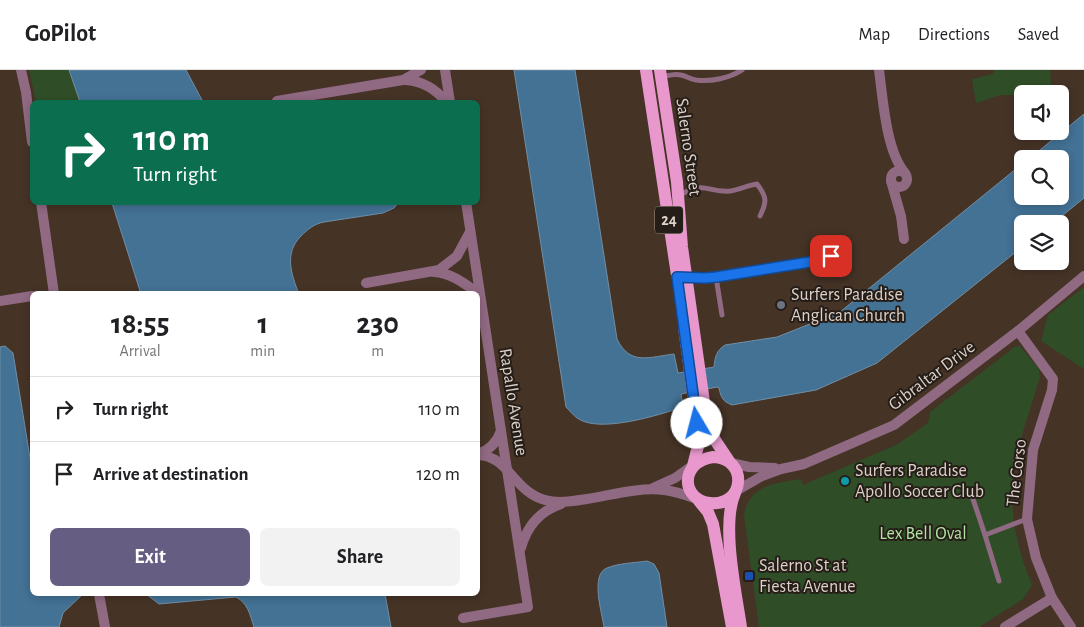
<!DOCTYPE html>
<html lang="en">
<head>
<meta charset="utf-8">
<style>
	body { margin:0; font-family:"Alegreya Sans",sans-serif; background:#f2f2f2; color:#202124; height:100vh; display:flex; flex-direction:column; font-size:19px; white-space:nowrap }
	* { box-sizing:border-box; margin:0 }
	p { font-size:16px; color:#757577 }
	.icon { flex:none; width:28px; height:28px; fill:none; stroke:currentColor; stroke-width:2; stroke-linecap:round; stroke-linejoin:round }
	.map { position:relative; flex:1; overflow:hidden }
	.details { position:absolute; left:30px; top:221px; width:450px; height:305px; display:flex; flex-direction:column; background:#fff; border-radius:8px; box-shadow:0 2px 8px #0003 }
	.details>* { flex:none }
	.guide { position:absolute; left:30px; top:30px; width:450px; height:105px; border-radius:8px; box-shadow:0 2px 8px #0003; background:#0b6e4f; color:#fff; overflow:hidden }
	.tools { position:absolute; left:1014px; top:15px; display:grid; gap:10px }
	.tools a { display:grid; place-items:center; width:55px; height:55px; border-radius:8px; background:#fff; box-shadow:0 2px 8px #0003; font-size:25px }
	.pin { position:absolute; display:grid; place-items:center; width:42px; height:42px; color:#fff; margin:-21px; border-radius:10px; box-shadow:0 2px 8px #0006 }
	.me { position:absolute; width:55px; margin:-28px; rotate:352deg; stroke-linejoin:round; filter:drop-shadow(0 0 4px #0008) }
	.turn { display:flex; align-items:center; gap:18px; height:105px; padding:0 20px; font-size:22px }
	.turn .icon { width:65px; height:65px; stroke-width:2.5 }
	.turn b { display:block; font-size:35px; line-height:42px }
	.eta { display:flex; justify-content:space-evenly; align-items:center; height:85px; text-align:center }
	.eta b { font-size:30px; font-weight:700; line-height:35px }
	.button { display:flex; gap:10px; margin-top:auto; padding:10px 20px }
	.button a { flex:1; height:58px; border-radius:8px; background:#665e82; color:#fff; font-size:20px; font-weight:700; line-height:58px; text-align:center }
	.button a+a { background:#f2f2f2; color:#202124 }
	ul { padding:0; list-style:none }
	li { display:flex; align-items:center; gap:15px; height:65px; padding:0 20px; border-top:1px solid #e0e0e0 }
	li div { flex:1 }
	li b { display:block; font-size:19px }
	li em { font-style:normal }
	header { display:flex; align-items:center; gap:30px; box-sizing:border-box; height:70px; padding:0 25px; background:#fff; border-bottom:1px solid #e0e0e0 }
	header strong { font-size:24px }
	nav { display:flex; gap:28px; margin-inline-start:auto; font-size:18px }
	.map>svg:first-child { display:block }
	.green { fill:#2f4e27 }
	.water { fill:#437295; stroke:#718ea5 }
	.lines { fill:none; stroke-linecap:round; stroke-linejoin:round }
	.service { stroke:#906982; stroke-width:5 }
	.minor { stroke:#906982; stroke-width:10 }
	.tertiary { stroke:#906982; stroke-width:10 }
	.primary { stroke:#e898cd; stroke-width:12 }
	.route-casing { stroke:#114b97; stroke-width:12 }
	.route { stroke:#1a73e8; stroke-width:9 }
	.worship-dot { fill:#6b7280; stroke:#251d17; stroke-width:2 }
	.culture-dot { fill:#0f9aa8; stroke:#251d17; stroke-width:2 }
	.transit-dot { fill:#1a4fb4; stroke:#251d17; stroke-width:2 }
	.labels { text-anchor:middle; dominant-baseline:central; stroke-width:4; stroke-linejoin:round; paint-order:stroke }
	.shield { fill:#251d17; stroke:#a69b94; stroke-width:1 }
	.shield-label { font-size:16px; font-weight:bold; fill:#ddd1c9 }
	.street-label { font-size:18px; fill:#ddd1c9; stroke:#251d17 }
	.poi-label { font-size:18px; fill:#ddd1c9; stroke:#251d17; text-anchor:start }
	.park-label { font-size:18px; fill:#afe4a1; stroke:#251d17 }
</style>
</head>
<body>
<header>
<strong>GoPilot</strong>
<nav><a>Map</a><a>Directions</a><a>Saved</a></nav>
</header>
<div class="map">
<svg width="1084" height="557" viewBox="0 0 1084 557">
	<rect width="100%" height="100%" fill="#453326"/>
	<g class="green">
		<polygon points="29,0 69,0 79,30 62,32 36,32"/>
		<polygon points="994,0 1050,0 1052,24 1022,24 1022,34 1013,25 1001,25 976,33 972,9 993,4"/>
		<polygon points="1084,217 1084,299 1041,271 1048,245"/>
		<path d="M1016 276H1020L1039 299 1040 307C1031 338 1019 369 1014 401 1008 439 1017 479 1032 515L1023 529 979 557H759L744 445C749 415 775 413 801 409L803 415 896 375 928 353 930 342Z"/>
	</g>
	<g class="water">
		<polygon points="69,0 186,0 203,32 80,32"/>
		<path d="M514 0H575L617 269C630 296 649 287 674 284L678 303 714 297C715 287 716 281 725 275L777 267 840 242 1022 94V126H1060V89H1029L1084 44V128L1052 154H1022V177L877 293 816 320 732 335C722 331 721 327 719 318L717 317 681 324 683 337C659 345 599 364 577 348 573 345 570 341 566 337Z"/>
		<path d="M112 133V132L398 133 394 138 383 143 324 152C314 154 308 159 301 166 284 183 291 204 299 224H141Z"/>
		<polygon points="5,276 13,283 32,400 32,524 83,524 63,543 59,557 0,557 0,277"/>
		<path d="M647 491 654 494 659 503 667 557H604C602 543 590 504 607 498 619 493 634 493 647 491Z"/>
		<path d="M146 524H385L391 557H254C250 545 248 533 236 527L159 534Z"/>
	</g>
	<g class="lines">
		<g class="service">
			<path d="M661 7C667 6 674 3 681 5 686 6 690 9 696 10 711 12 730 8 742 0"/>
			<path d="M680 125C707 110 706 123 730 121 739 120 748 115 757 114 767 127 767 132 760 146"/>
			<polyline points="686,206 702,208 716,207 816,191 819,188 843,184"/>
			<polyline points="716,207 722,245"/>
			<polyline points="972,426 985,465"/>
			<polyline points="999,511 985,465 1027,449"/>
		</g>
		<g class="minor">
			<polyline points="445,0 450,32"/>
			<path d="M879 0C883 29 886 81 905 103"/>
			<path d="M405 10C422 11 436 19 446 32"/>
			<polyline points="277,31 403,10 421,0"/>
			<circle cx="899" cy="109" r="8"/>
			<polyline points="891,111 901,146 904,169"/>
			<path d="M434 202C452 203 465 214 479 224"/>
			<polyline points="366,213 439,200 457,186 470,162"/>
			<polyline points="0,231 32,226"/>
			<polyline points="1018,261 1053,309 1052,320 1033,380 1027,449 1036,488 1052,528"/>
			<path d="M478 384C490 380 497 372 501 361"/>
			<path d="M478 385C509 386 513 421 545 430 559 434 574 431 587 429 612 425 639 417 664 420 675 421 686 425 697 429"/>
			<polyline points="731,393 749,397 775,398"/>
			<polyline points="653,418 675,408 692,396"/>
			<polyline points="736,421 762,406 781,399 804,394 894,355 1018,261 1084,206"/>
			<path d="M521 478C527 456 540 441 561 434"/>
			<polyline points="463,548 528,537 466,132"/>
			<polyline points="1005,557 1052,528 1071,557"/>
		</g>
		<g class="tertiary">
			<polyline points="21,0 26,22 32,72"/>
			<polyline points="41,132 54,224"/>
			<polyline points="99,524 105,557"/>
		</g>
		<g class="primary">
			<polyline points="646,0 677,205"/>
			<polyline points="660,0 677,112 682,177 705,339 715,370 729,391"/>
			<polyline points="684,257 698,360 698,376 693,396"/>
			<path d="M713 387C749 388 745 437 710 433 681 430 679 392 713 387Z"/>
			<path d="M735 423C721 454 736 523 741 557"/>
			<polyline points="699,431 708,442 713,454 732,557"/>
		</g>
	</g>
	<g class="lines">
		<defs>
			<polyline id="route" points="697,353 677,207 705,208 716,207 816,191 819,188 831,186"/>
		</defs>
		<use href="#route" class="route-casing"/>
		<use href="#route" class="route"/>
	</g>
	<circle class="worship-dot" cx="781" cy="235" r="5"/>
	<circle class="culture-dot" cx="845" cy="411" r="5"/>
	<rect class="transit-dot" x="744" y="501" width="10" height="10" rx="2.5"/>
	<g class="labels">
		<rect class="shield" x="655" y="136.5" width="28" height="27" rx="4"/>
		<g class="shield-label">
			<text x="669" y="150">24</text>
		</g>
		<g class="street-label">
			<text transform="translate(688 77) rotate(82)">Salerno Street</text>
			<text transform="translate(932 306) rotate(-37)">Gibraltar Drive</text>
			<text transform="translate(513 332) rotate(81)">Rapallo Avenue</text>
			<text transform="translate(1017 403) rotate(-83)">The Corso</text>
		</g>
		<g class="poi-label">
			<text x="791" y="225">Surfers Paradise<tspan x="791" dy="21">Anglican Church</tspan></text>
			<text x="855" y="401">Surfers Paradise<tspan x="855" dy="21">Apollo Soccer Club</tspan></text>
			<text x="759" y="496">Salerno St at<tspan x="759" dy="21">Fiesta Avenue</tspan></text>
		</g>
		<g class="park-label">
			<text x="923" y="464">Lex Bell Oval</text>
		</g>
	</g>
</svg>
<div class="tools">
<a><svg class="icon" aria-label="sound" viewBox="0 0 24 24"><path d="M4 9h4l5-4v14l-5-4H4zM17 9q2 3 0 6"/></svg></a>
<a><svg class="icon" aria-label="search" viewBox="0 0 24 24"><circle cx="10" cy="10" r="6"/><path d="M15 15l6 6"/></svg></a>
<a><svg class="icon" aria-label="layers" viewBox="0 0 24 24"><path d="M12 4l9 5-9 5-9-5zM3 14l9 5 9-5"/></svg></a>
</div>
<div class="pin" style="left:831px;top:186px;background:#d93025"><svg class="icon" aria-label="arrive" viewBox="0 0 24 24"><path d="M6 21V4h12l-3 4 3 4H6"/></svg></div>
<svg class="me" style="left:697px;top:353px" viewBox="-20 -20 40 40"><circle r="19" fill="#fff"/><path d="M0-13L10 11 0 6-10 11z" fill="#1a73e8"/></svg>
<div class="guide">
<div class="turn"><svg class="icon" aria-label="right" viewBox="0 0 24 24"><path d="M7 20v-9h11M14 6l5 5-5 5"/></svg><div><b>110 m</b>Turn right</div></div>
</div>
<section class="details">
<div class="eta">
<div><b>18:55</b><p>Arrival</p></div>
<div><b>1</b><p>min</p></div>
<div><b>230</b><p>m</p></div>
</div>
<ul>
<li><svg class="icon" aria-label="right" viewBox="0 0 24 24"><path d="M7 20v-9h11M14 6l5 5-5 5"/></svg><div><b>Turn right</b></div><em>110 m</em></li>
<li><svg class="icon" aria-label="arrive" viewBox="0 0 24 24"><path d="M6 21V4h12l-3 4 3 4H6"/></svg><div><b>Arrive at destination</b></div><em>120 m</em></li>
</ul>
<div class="button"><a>Exit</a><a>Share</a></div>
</section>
</div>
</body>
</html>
